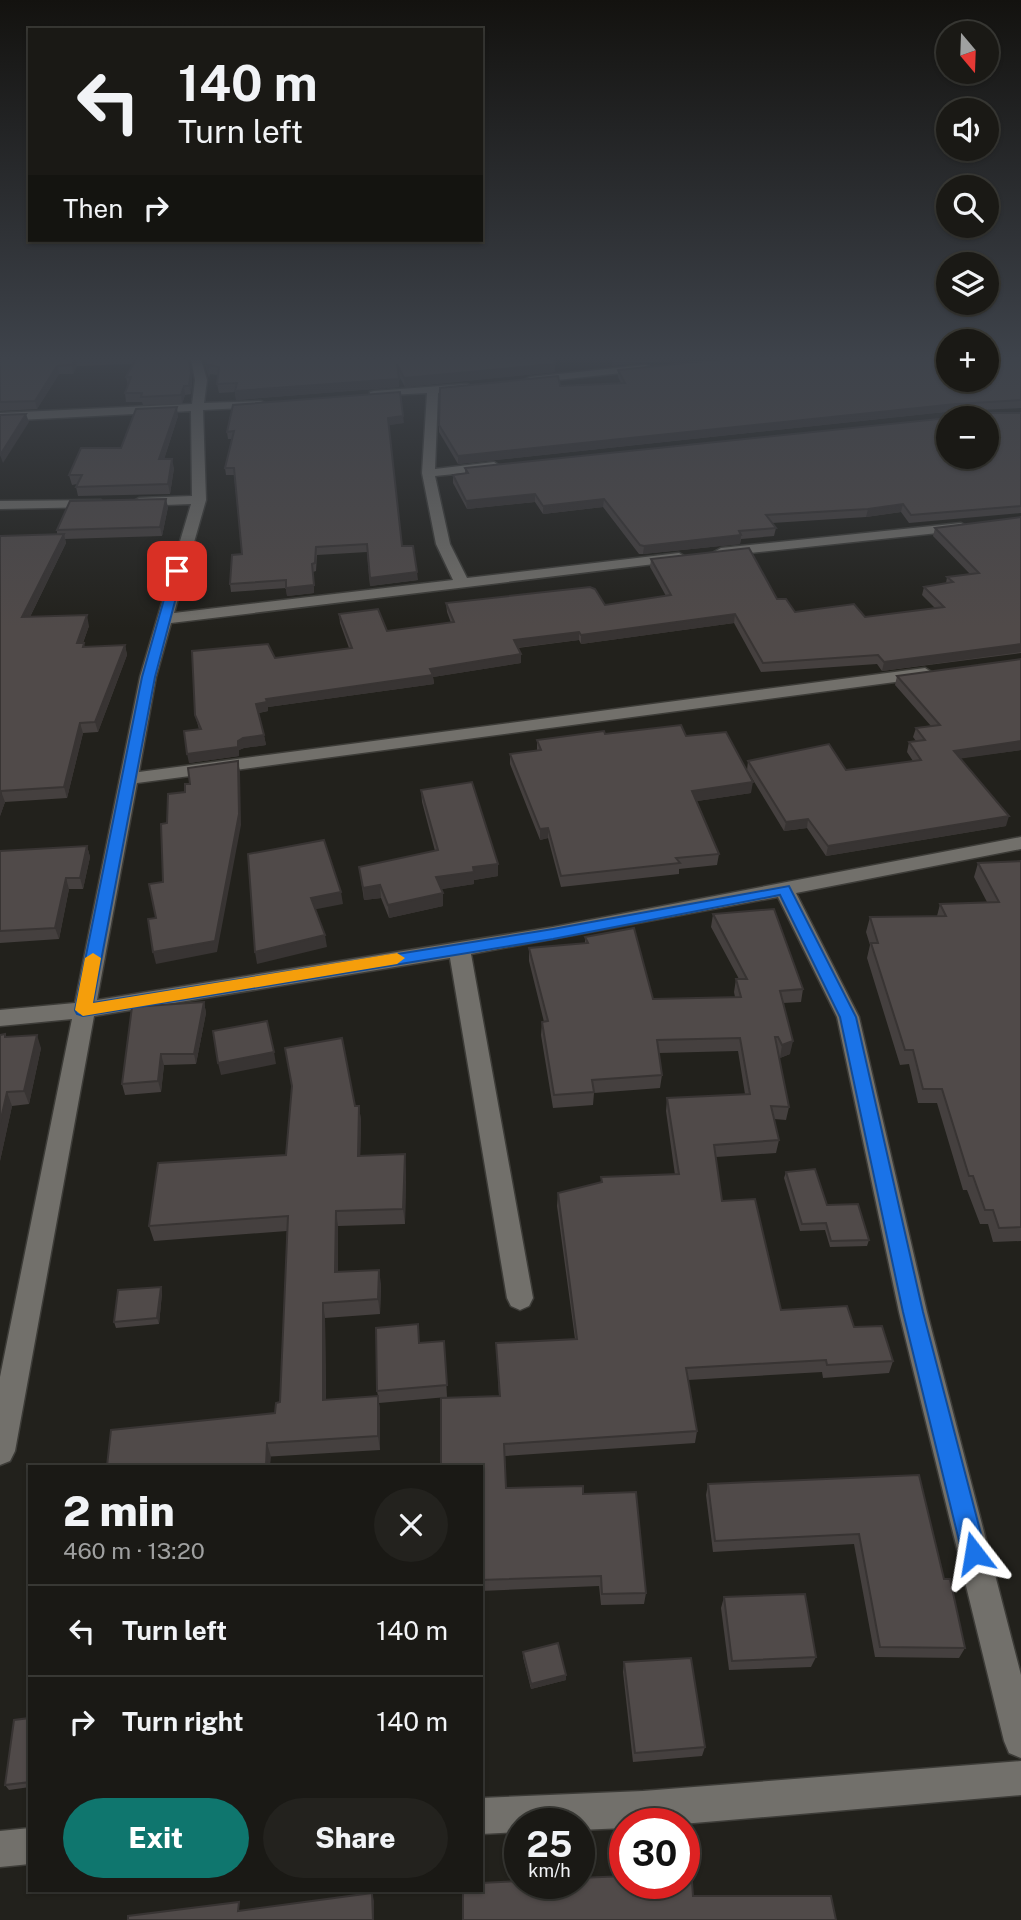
<!DOCTYPE html>
<html lang="en">
<head>
<meta charset="utf-8">
<style>
	body { margin:0; font-family:"Public Sans",sans-serif; background:#23221e; color:#f1f3f6; height:100vh; display:flex; flex-direction:column; font-size:26px; white-space:nowrap }
	* { box-sizing:border-box; margin:0 }
	p { font-size:23px; color:#9fa0a0 }
	.icon { flex:none; width:38px; height:38px; fill:none; stroke:currentColor; stroke-width:2; stroke-linecap:round; stroke-linejoin:round }
	.map { position:relative; flex:1; overflow:hidden }
	.drawer { position:absolute; left:28px; top:1465px; width:455px; height:427px; display:flex; flex-direction:column; background:#1a1915; border-radius:0px; box-shadow:0 2px 5px #0004,0 0 0 2px #383834 }
	.drawer>* { flex:none }
	.top-card { position:absolute; left:28px; top:28px; width:455px; height:214px; border-radius:0px; box-shadow:0 2px 5px #0004,0 0 0 2px #383834; background:#1a1915; color:#f1f3f6; overflow:hidden }
	.needle { width:46px; rotate:161deg }
	.fabs { position:absolute; left:936px; top:21px; display:grid; gap:14px }
	.fabs a { display:grid; place-items:center; width:63px; height:63px; border-radius:50%; background:#1a1915; box-shadow:0 2px 5px #0004,0 0 0 2px #383834; font-size:35px }
	.speed { position:absolute; left:504px; top:1808px; display:flex; gap:14px; font-size:35px; font-weight:700; text-align:center }
	.speed>* { display:grid; place-content:center; width:91px; height:91px; border-radius:50%; background:#1a1915; box-shadow:0 2px 5px #0004,0 0 0 2px #383834; line-height:1 }
	.speed small { font-size:18px; font-weight:400 }
	.speed .limit { border:10px solid #d22; background:#fff; color:#111 }
	.pin { position:absolute; display:grid; place-items:center; width:60px; height:60px; color:#fff; margin:-30px; border-radius:14px; box-shadow:0 4px 10px #0006 }
	.me { position:absolute; width:77px; margin:-38px; rotate:346deg; stroke-linejoin:round; filter:drop-shadow(0 0 5px #0008) }
	.turn { display:flex; align-items:center; gap:24px; height:147px; padding:0 35px; font-size:32px }
	.turn .icon { width:91px; height:91px; stroke-width:2.5 }
	.turn b { display:block; font-size:49px; line-height:60px }
	.then { display:flex; align-items:center; height:66px; padding:0 35px; background:#0003; gap:14px; font-size:26px }
	.round { display:grid; place-items:center; flex:none; width:74px; height:74px; border-radius:37px; background:#23221e }
	.summary { display:flex; align-items:center; justify-content:space-between; height:119px; padding:0 35px }
	h1 { font-size:42px; font-weight:800; line-height:52px }
	.button { display:flex; gap:14px; margin-top:auto; padding:14px 35px }
	.button a { flex:1; height:80px; border-radius:42px; background:#0f766e; color:#fff; font-size:28px; font-weight:800; line-height:80px; text-align:center }
	.button a+a { background:#23221e; color:#f1f3f6 }
	ul { padding:0; list-style:none }
	li { display:flex; align-items:center; gap:21px; height:91px; padding:0 35px; border-top:2px solid #383834 }
	li div { flex:1 }
	li b { display:block; font-size:26px }
	li em { font-style:normal }
	.map>svg:first-child { display:block }
	.lines { fill:none; stroke-linecap:round; stroke-linejoin:round }
	.minor-casing { stroke:#3d3c38; stroke-width:3 }
	.minor { fill:#72706b; fill-rule:evenodd }
	.wall { fill:#45403f }
	.shaded-wall { fill:#383433 }
	.building { fill:#504a49; stroke:#383433; stroke-width:2 }
	.route { fill:#1a73e8; stroke:#114b97; stroke-width:2 }
	.slow { fill:#f59e0b }
</style>
</head>
<body>
<div class="map">
<svg width="1021" height="1920" viewBox="0 0 1021 1920">
	<rect width="100%" height="100%" fill="#22211c"/>
	<g class="lines">
		<defs>
			<g id="minor">
				<polygon points="191,359 201,359 207,380 204,403 261,401 267,404 261,407 203,410 206,500 174,613 453,580 436,544 422,473 427,393 370,396 370,392 374,391 467,384 473,387 438,393 435,469 494,462 500,466 494,470 435,476 450,544 467,578 679,553 686,557 679,561 171,623 156,677 139,772 925,668 933,673 925,678 137,783 97,1000 553,927 1021,837 1021,849 796,893 859,1017 927,1312 1021,1675 1021,1758 1009,1753 1004,1741 899,1312 837,1017 778,897 471,954 533,1298 529,1306 520,1310 511,1306 507,1298 450,958 94,1016 15,1451 10,1461 0,1465 0,1377 72,1019 0,1026 0,1010 75,1003 140,677 191,504 139,506 132,502 139,498 192,496 191,411 0,421 0,413 192,404 195,380"/>
				<polygon points="645,365 649,366 649,370 530,383 524,380 530,377"/>
				<polygon points="101,500 103,503 96,507 0,509 0,501"/>
				<polygon points="961,523 968,527 966,530 721,556 714,552 721,548"/>
				<polygon points="1021,1761 1021,1795 682,1824 625,1824 625,1828 579,1830 579,1824 520,1824 520,1832 481,1834 481,1798 643,1791"/>
				<polygon points="30,1828 30,1864 0,1867 0,1831"/>
			</g>
		</defs>
		<use href="#minor" class="minor-casing"/>
		<use href="#minor" class="minor"/>
	</g>
	<g class="wall">
		<polygon points="0,359 189,359 192,380 191,394 185,395 182,404 143,405 142,402 126,402 125,393 128,386 126,377 133,364 77,366 73,374 59,374 37,409 0,411"/>
		<polygon points="203,359 554,359 555,372 405,387 398,374 399,387 236,400 235,392 219,393 217,384 218,375 210,374 209,378"/>
		<polygon points="1021,359 1021,408 954,411 458,464 439,432 439,425 560,386 621,383 618,377 618,370"/>
		<polygon points="1021,413 1021,514 1021,513 909,523 901,512 866,517 772,523 776,528 774,536 741,539 740,544 643,554 639,554 603,507 543,514 535,502 467,509 453,483 453,475 465,474 465,468"/>
		<polygon points="178,416 164,459 174,468 170,494 78,496 76,487 77,484 72,485 69,475"/>
		<polygon points="404,423 389,425 402,546 418,580 370,586 367,552 317,555 316,571 313,572 314,593 287,596 286,588 231,592 230,584 242,554 234,475 226,475 225,468 232,439 228,439 227,432"/>
		<polygon points="168,507 162,536 65,539 66,543 30,617 89,626 83,643 85,647 125,645 127,655 98,732 83,733 67,798 5,802 0,816 0,536 57,534 57,530"/>
		<polygon points="1021,517 1021,653 882,671 877,664 761,672 734,623 581,644 579,640 518,648 521,663 433,677 434,684 268,707 268,711 259,713 266,745 244,748 239,750 239,756 189,763 199,729 195,715 275,658 349,648 340,623 339,614 387,631 451,623 447,612 446,603 605,605 666,596 650,567 651,559 777,599 795,612 865,617 935,608 922,595 924,587 946,583 947,577 970,574 933,536 935,528"/>
		<polygon points="1021,659 1021,750 960,758 1006,826 826,856 807,828 784,831 747,770 748,761 846,770 913,761 907,752 909,742 916,741 913,737 916,728 931,726 895,685 897,676"/>
		<polygon points="605,734 686,736 751,793 697,801 719,854 717,865 679,869 679,874 561,887 548,838 540,840 510,764 510,754 537,751 537,740"/>
		<polygon points="421,790 498,876 474,880 474,884 441,889 443,906 389,918 381,898 364,900 359,867 435,851 422,802"/>
		<polygon points="87,846 90,857 83,889 69,889 59,939 0,943 0,851"/>
		<polygon points="1021,861 1021,1243 1021,1241 993,1242 988,1224 980,1224 967,1190 963,1190 937,1103 918,1103 909,1064 900,1065 867,958 870,945 866,932 870,917 937,916 940,904 987,902 974,877 978,863"/>
		<polygon points="713,914 803,989 801,1002 783,1003 790,1054 780,1058 778,1055 789,1107 786,1120 774,1119 779,1140 776,1153 716,1157 722,1201 781,1310 854,1327 893,1361 889,1373 823,1378 822,1372 688,1380 697,1431 695,1443 505,1456 506,1488 583,1494 646,1593 644,1604 601,1605 599,1586 481,1591 481,1466 499,1396 496,1343 575,1339 557,1206 558,1193 601,1182 601,1177 675,1175 666,1111 667,1098 745,1094 738,1051 659,1053 662,1075 660,1088 594,1093 593,1105 553,1108 541,1035 542,1022 544,1022 529,961 529,948 585,943 585,937 653,999 735,997 734,992 736,979 739,979 711,927"/>
		<polygon points="204,1002 206,1013 196,1064 164,1065 161,1092 125,1095 122,1084"/>
		<polygon points="5,1034 6,1037 41,1048 29,1104 12,1106 0,1161"/>
		<polygon points="355,1106 359,1106 361,1121 360,1156 406,1169 405,1224 338,1226 338,1272 381,1284 380,1314 325,1318 326,1400 378,1396 377,1391 420,1343 444,1341 447,1397 379,1403 380,1410 380,1450 107,1466 275,1413 280,1402 287,1231 154,1241 149,1226 286,1155"/>
		<polygon points="786,1172 869,1240 867,1246 830,1247 825,1230 800,1231 784,1178"/>
		<polygon points="161,1287 162,1293 159,1324 116,1328 114,1322"/>
		<polygon points="919,1475 944,1579 965,1648 959,1658 875,1657 854,1544 713,1552 706,1495 708,1484"/>
		<polygon points="724,1597 816,1657 811,1667 729,1670 721,1608"/>
		<polygon points="523,1652 566,1680 531,1689 523,1657"/>
		<polygon points="624,1662 705,1747 702,1756 633,1762 623,1672"/>
		<polygon points="30,1718 30,1787 9,1790 5,1785"/>
	</g>
	<g class="shaded-wall">
		<polygon points="76,359 77,366 73,374 72,365"/>
		<polygon points="612,359 679,359 612,366"/>
		<polygon points="555,364 555,372 405,387 404,378"/>
		<polygon points="57,366 59,374 37,409 35,401"/>
		<polygon points="191,372 192,380 191,394 189,386"/>
		<polygon points="399,379 399,387 236,400 235,391"/>
		<polygon points="184,386 185,395 182,404 181,395"/>
		<polygon points="956,404 954,411 458,464 458,456"/>
		<polygon points="177,407 178,416 161,469 159,459"/>
		<polygon points="26,414 29,422 3,463 0,455"/>
		<polygon points="403,416 404,423 389,425 388,418"/>
		<polygon points="172,459 174,468 170,494 168,484"/>
		<polygon points="535,494 535,502 467,509 466,501"/>
		<polygon points="166,499 168,507 162,536 160,527"/>
		<polygon points="604,499 603,507 543,514 543,506"/>
		<polygon points="903,504 901,512 866,517 868,509"/>
		<polygon points="64,534 66,543 25,627 22,617"/>
		<polygon points="741,535 740,544 643,554 644,546"/>
		<polygon points="313,572 314,593 287,596 286,588"/>
		<polygon points="417,572 418,580 370,586 370,578"/>
		<polygon points="735,614 734,623 581,644 581,635"/>
		<polygon points="87,615 89,626 79,653 77,643"/>
		<polygon points="579,632 579,640 514,648 514,640"/>
		<polygon points="1021,644 1021,652 882,671 884,662"/>
		<polygon points="125,645 127,655 98,732 95,722"/>
		<polygon points="521,654 521,663 433,677 434,684 268,707 268,711 258,713 256,704 266,699 430,669"/>
		<polygon points="80,723 83,733 67,798 64,787"/>
		<polygon points="264,735 266,745 244,748 239,750 239,756 189,763 187,754 243,738"/>
		<polygon points="1021,741 1021,750 951,760 954,751"/>
		<polygon points="238,761 240,772 241,825 217,952 156,964 153,952"/>
		<polygon points="753,782 751,793 691,802 692,791"/>
		<polygon points="1,791 5,802 0,816 0,795"/>
		<polygon points="1009,816 1006,826 826,856 828,846"/>
		<polygon points="808,819 807,828 784,831 786,822"/>
		<polygon points="548,828 548,838 540,840 540,829"/>
		<polygon points="87,846 90,857 83,889 80,878"/>
		<polygon points="498,864 498,876 474,880 474,884 437,890 436,877 473,867"/>
		<polygon points="66,878 69,889 59,939 55,928"/>
		<polygon points="380,885 381,898 364,900 363,888"/>
		<polygon points="341,892 343,904 312,910 311,898"/>
		<polygon points="443,893 443,906 389,918 388,905"/>
		<polygon points="325,935 327,947 257,964 255,952"/>
		<polygon points="204,1002 206,1013 196,1064 194,1054"/>
		<polygon points="37,1035 41,1048 29,1104 24,1091"/>
		<polygon points="793,1041 790,1054 780,1058 782,1045"/>
		<polygon points="274,1052 276,1064 221,1075 218,1063"/>
		<polygon points="161,1054 164,1065 161,1092 158,1081"/>
		<polygon points="7,1092 12,1106 0,1161 0,1123"/>
		<polygon points="359,1106 361,1121 360,1171 358,1156"/>
		<polygon points="405,1154 406,1169 405,1224 403,1209"/>
		<polygon points="336,1211 338,1226 338,1286 335,1272"/>
		<polygon points="379,1270 381,1284 380,1314 378,1299"/>
		<polygon points="161,1287 162,1293 159,1324 157,1318"/>
		<polygon points="323,1303 325,1318 326,1414 323,1400"/>
		<polygon points="378,1396 380,1410 380,1450 378,1436"/>
		<polygon points="267,1443 271,1457 270,1466 266,1466"/>
		<polygon points="566,1675 566,1680 531,1689 531,1684"/>
		<polygon points="372,1893 374,1901 374,1920 373,1920"/>
	</g>
	<g class="building">
		<polygon points="0,359 75,359 72,365 57,366 35,401 0,402"/>
		<polygon points="136,359 189,359 191,372 189,386 184,386 181,395 141,397 142,393 125,393 131,377 126,377"/>
		<polygon points="205,359 554,359 555,364 404,378 397,364 399,379 235,391 237,383 217,384 219,367 209,365 208,369"/>
		<polygon points="724,359 948,359 948,380 987,380 987,359 1021,359 1021,400 956,404 458,456 439,425 440,388 558,376 560,386 625,383 618,370"/>
		<polygon points="400,392 403,416 388,418 402,546 413,546 417,572 370,578 367,544 316,547 315,563 312,564 314,585 286,588 286,580 230,584 232,555 242,554 234,468 225,468 234,431 227,432 233,405"/>
		<polygon points="177,407 159,459 172,459 168,484 76,487 82,475 69,475 81,448 121,448 136,409"/>
		<polygon points="952,413 1021,413 1021,506 911,515 903,504 868,509 766,515 776,528 739,531 741,535 644,546 640,545 604,499 543,506 535,494 466,501 453,475 468,473 465,468 948,418 948,457 987,457 987,418 949,418 950,418"/>
		<polygon points="26,414 0,455 0,415"/>
		<polygon points="166,499 160,527 57,530 70,501"/>
		<polygon points="1021,517 1021,644 884,662 878,655 763,663 735,614 581,635 579,632 514,640 521,654 430,669 433,675 266,699 267,702 256,704 264,735 243,738 238,741 238,747 187,754 184,731 201,729 195,715 192,651 268,644 275,658 352,648 339,614 378,609 387,631 454,622 446,603 590,587 595,589 605,605 671,595 651,559 749,548 777,599 786,599 795,612 854,604 865,617 944,607 924,587 953,582 947,577 979,573 935,528"/>
		<polygon points="64,534 22,617 87,615 77,643 84,643 83,647 125,645 95,722 80,723 64,787 1,791 0,795 0,536"/>
		<polygon points="1021,659 1021,741 954,751 1009,816 828,846 808,819 786,822 748,761 829,744 846,770 921,760 909,742 925,740 916,728 940,725 897,676"/>
		<polygon points="681,725 686,736 726,732 753,782 692,791 719,854 676,858 680,863 561,876 548,828 540,829 510,754 541,750 537,740 604,731 605,734"/>
		<polygon points="238,761 239,814 215,941 153,952 148,919 156,918 149,884 163,882 161,824 167,823 168,794 185,792 185,784 190,784 188,768"/>
		<polygon points="472,782 498,864 473,867 474,872 436,877 443,893 388,905 380,885 363,888 359,867 438,850 421,790"/>
		<polygon points="324,840 341,892 311,898 325,935 255,952 248,854"/>
		<polygon points="87,846 80,878 66,878 55,928 0,931 0,851"/>
		<polygon points="1021,861 1021,1227 999,1228 993,1210 985,1210 973,1176 969,1176 942,1089 923,1089 913,1050 905,1050 871,943 878,943 870,917 946,916 940,904 999,902 978,863"/>
		<polygon points="774,909 803,989 780,991 793,1041 782,1045 778,1037 775,1037 789,1107 771,1106 779,1140 714,1145 722,1201 755,1199 781,1310 847,1306 854,1327 882,1326 893,1361 827,1365 826,1360 686,1368 697,1431 504,1444 506,1488 583,1486 583,1494 636,1492 646,1593 602,1594 601,1576 481,1580 481,1466 441,1466 441,1398 500,1396 496,1343 577,1339 558,1193 602,1182 601,1177 679,1174 667,1098 750,1094 740,1038 657,1040 662,1075 592,1080 594,1092 554,1095 542,1022 548,1021 529,948 588,943 585,937 634,928 653,999 741,997 736,979 747,979 713,914"/>
		<polygon points="204,1002 194,1054 161,1054 158,1081 122,1084 132,1007"/>
		<polygon points="267,1021 274,1052 218,1063 213,1031"/>
		<polygon points="5,1034 5,1037 37,1035 24,1091 7,1092 0,1123 0,1035"/>
		<polygon points="342,1038 355,1106 359,1106 358,1156 405,1154 403,1209 336,1211 335,1272 379,1270 378,1299 323,1303 323,1400 378,1396 378,1436 267,1443 266,1466 107,1466 111,1430 275,1413 276,1403 280,1402 288,1216 149,1226 158,1163 286,1155 292,1086 285,1048"/>
		<polygon points="815,1169 827,1205 858,1204 869,1240 831,1241 826,1223 802,1224 786,1172"/>
		<polygon points="161,1287 157,1318 114,1322 118,1290"/>
		<polygon points="418,1324 419,1343 444,1341 447,1385 377,1391 376,1328"/>
		<polygon points="919,1475 944,1579 950,1579 965,1648 880,1647 859,1534 715,1541 708,1484"/>
		<polygon points="805,1594 816,1657 732,1661 724,1597"/>
		<polygon points="558,1643 566,1675 531,1684 523,1652"/>
		<polygon points="691,1658 705,1747 635,1753 624,1662"/>
		<polygon points="30,1718 30,1782 5,1785 14,1720"/>
		<polygon points="684,1868 691,1868 693,1896 831,1896 836,1920 463,1920 463,1890 481,1890 481,1883 520,1881 520,1883 579,1883 579,1878 625,1876 625,1883 684,1883"/>
		<polygon points="372,1893 373,1920 128,1920 128,1916 239,1902 238,1911"/>
	</g>
	<linearGradient id="sky" x2="0" y2="1"><stop stop-color="#13120f"/><stop offset="0.57" stop-color="#3e434b"/><stop offset="1" stop-color="#3e434b" stop-opacity="0"/></linearGradient>
	<rect width="1021" height="628" fill="url(#sky)"/>
	<polygon class="route" points="177,568 183,571 155,677 93,1003 553,929 789,886 856,1017 923,1312 986,1553 982,1562 974,1565 966,1562 962,1553 903,1312 840,1017 780,895 553,939 83,1016 77,1014 75,1010 142,677 172,571"/>
	<polygon class="slow" points="93,953 101,958 93,1003 397,953 405,958 397,964 83,1016 75,1010 85,958"/>
</svg>
<div class="fabs">
<a><svg class="needle" viewBox="-14 -14 28 28"><path d="M0-13l5 13h-10z" fill="#e53935"/><path d="M0 13l5-13h-10z" fill="#9fa0a0"/></svg></a>
<a><svg class="icon" aria-label="sound" viewBox="0 0 24 24"><path d="M4 9h4l5-4v14l-5-4H4zM17 9q2 3 0 6"/></svg></a>
<a><svg class="icon" aria-label="search" viewBox="0 0 24 24"><circle cx="10" cy="10" r="6"/><path d="M15 15l6 6"/></svg></a>
<a><svg class="icon" aria-label="layers" viewBox="0 0 24 24"><path d="M12 4l9 5-9 5-9-5zM3 14l9 5 9-5"/></svg></a>
<a>+</a>
<a>−</a>
</div>
<div class="speed"><div>25<small>km/h</small></div><div class="limit">30</div></div>
<div class="pin" style="left:177px;top:571px;background:#d93025"><svg class="icon" aria-label="arrive" viewBox="0 0 24 24"><path d="M6 21V4h12l-3 4 3 4H6"/></svg></div>
<svg class="me" style="left:974px;top:1553px" viewBox="-20 -20 40 40"><path d="M0-17L14 15 0 8-14 15z" fill="#1a73e8" stroke="#fff" stroke-width="4"/></svg>
<div class="top-card">
<div class="turn"><svg class="icon" aria-label="left" viewBox="0 0 24 24"><path d="M17 20v-9H6M10 6l-5 5 5 5"/></svg><div><b>140 m</b>Turn left</div></div>
<div class="then">Then<svg class="icon" aria-label="right" viewBox="0 0 24 24"><path d="M7 20v-9h11M14 6l5 5-5 5"/></svg></div>
</div>
<section class="drawer">
<div class="summary"><div><h1>2 min</h1><p>460 m · 13:20</p></div><a class="round"><svg class="icon" aria-label="close" viewBox="0 0 24 24"><path d="M6 6l12 12M18 6L6 18"/></svg></a></div>
<ul>
<li><svg class="icon" aria-label="left" viewBox="0 0 24 24"><path d="M17 20v-9H6M10 6l-5 5 5 5"/></svg><div><b>Turn left</b></div><em>140 m</em></li>
<li><svg class="icon" aria-label="right" viewBox="0 0 24 24"><path d="M7 20v-9h11M14 6l5 5-5 5"/></svg><div><b>Turn right</b></div><em>140 m</em></li>
</ul>
<div class="button"><a>Exit</a><a>Share</a></div>
</section>
</div>
</body>
</html>
